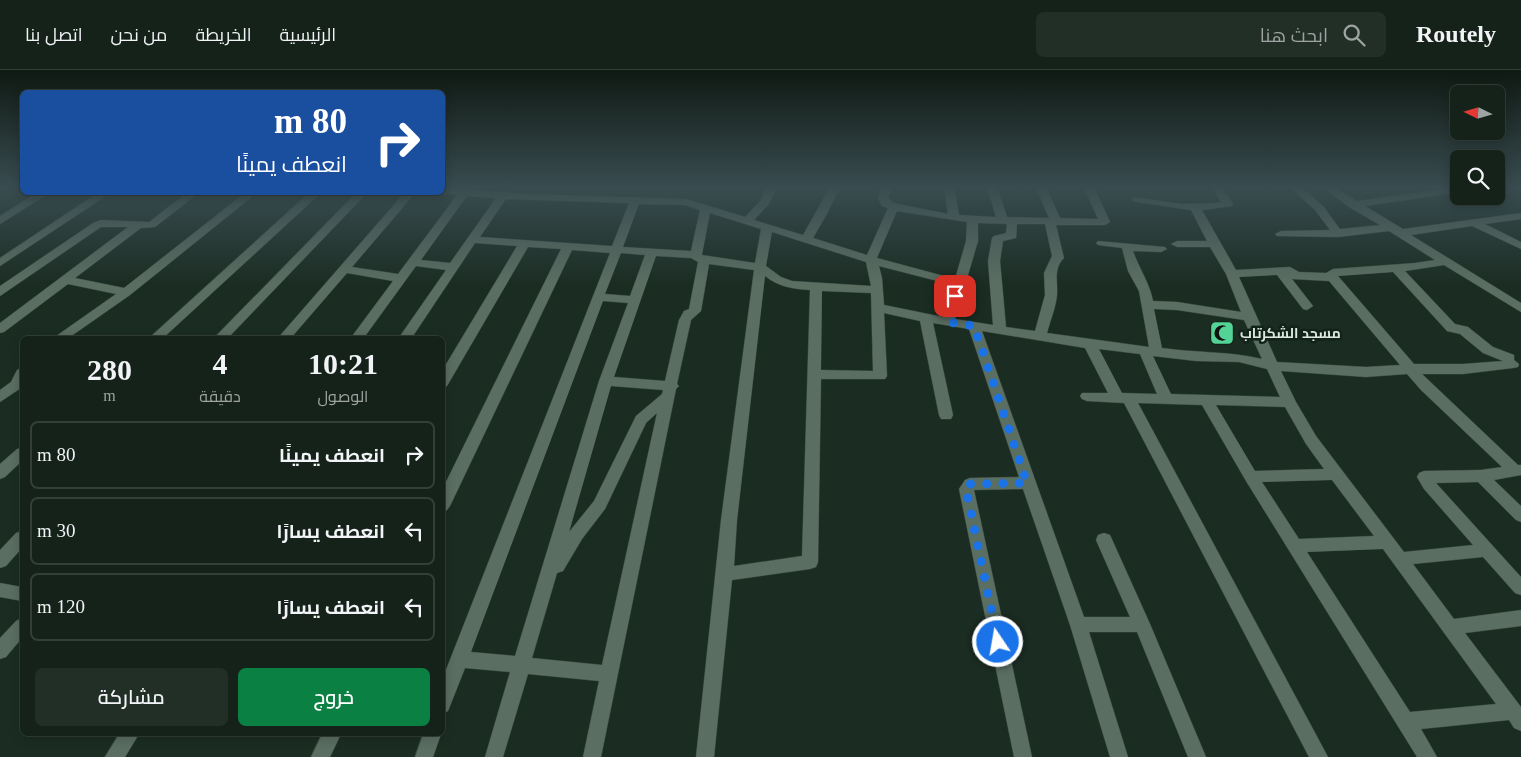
<!DOCTYPE html>
<html lang="ar">
<head>
<meta charset="utf-8">
<style>
	body { margin:0; font-family:"Times New Roman",Cairo,serif; background:#212f27; color:#f1f3f6; direction:rtl; height:100vh; display:flex; flex-direction:column; font-size:19px; white-space:nowrap }
	* { box-sizing:border-box; margin:0 }
	p { font-size:16px; color:#9da4a2 }
	.icon { flex:none; width:28px; height:28px; fill:none; stroke:currentColor; stroke-width:2; stroke-linecap:round; stroke-linejoin:round }
	.map { position:relative; flex:1; overflow:hidden; direction:ltr }
	.sheet { position:absolute; left:20px; top:266px; width:425px; height:400px; display:flex; flex-direction:column; background:#14221a; border-radius:8px; box-shadow:0 2px 12px #0003,0 0 0 1px #333f39; direction:rtl }
	.sheet>* { flex:none }
	.guide { position:absolute; left:20px; top:20px; width:425px; height:105px; border-radius:8px; box-shadow:0 2px 12px #0003,0 0 0 1px #333f39; direction:rtl; background:#1a4fa0; color:#fff; overflow:hidden }
	.needle { width:32px; rotate:275deg }
	.tools { position:absolute; left:1450px; top:15px; display:grid; gap:10px }
	.tools a { display:grid; place-items:center; width:55px; height:55px; border-radius:8px; background:#14221a; box-shadow:0 2px 12px #0003,0 0 0 1px #333f39; font-size:25px }
	.pin { position:absolute; display:grid; place-items:center; width:42px; height:42px; color:#fff; margin:-21px; border-radius:10px; box-shadow:0 2px 8px #0006 }
	.me { position:absolute; width:55px; margin:-28px; rotate:348deg; stroke-linejoin:round; filter:drop-shadow(0 0 4px #0008) }
	.turn { display:flex; align-items:center; gap:18px; height:105px; padding:0 15px; font-size:22px }
	.turn .icon { width:65px; height:65px; stroke-width:2.5 }
	.turn b { display:block; font-size:35px; line-height:42px }
	.eta { display:flex; justify-content:space-evenly; align-items:center; height:85px; text-align:center }
	.eta b { font-size:30px; font-weight:600; line-height:35px }
	.cta { display:flex; gap:10px; margin-top:auto; padding:10px 15px }
	.cta a { flex:1; height:58px; border-radius:8px; background:#0b8043; color:#fff; font-size:20px; font-weight:600; line-height:58px; text-align:center }
	.cta a+a { background:#212f27; color:#f1f3f6 }
	ul { padding:0; list-style:none }
	li { display:flex; align-items:center; gap:15px; height:68px; margin:0 10px 8px; padding:0 5px; border:2px solid #333f39; border-radius:8px }
	li div { flex:1 }
	li b { display:block; font-size:19px }
	li em { font-style:normal }
	header { display:flex; align-items:center; gap:30px; box-sizing:border-box; height:70px; padding:0 25px; background:#14221a; border-bottom:1px solid #333f39 }
	header strong { font-size:24px }
	nav { display:flex; gap:28px; margin-inline-start:auto; font-size:18px }
	.search { width:350px; height:45px; background:#212f27; display:flex; align-items:center; gap:12px; box-sizing:border-box; padding:0 18px; border-radius:8px; color:#9da4a2; font-size:19px }
	.map>svg:first-child { display:block }
	.lines { fill:none; stroke-linecap:round; stroke-linejoin:round }
	.minor-casing { stroke:#39483f; stroke-width:1 }
	.minor { fill:#5b6e62; fill-rule:evenodd }
	.route { stroke:#1a73e8; stroke-width:9; stroke-dasharray:0 16.2 }
	.labels { text-anchor:middle; dominant-baseline:central; stroke-width:5; stroke-linejoin:round; paint-order:stroke }
	.poi-label { font-size:14px; font-weight:bold; fill:#dde8e1; stroke:#12231a; text-anchor:start }
</style>
</head>
<body>
<header>
<strong>Routely</strong>
<div class="search"><svg class="icon" aria-label="search" viewBox="0 0 24 24"><circle cx="10" cy="10" r="6"/><path d="M15 15l6 6"/></svg>ابحث هنا</div>
<nav><a>الرئيسية</a><a>الخريطة</a><a>من نحن</a><a>اتصل بنا</a></nav>
</header>
<div class="map">
<svg width="1521" height="687" viewBox="0 0 1521 687">
	<rect width="100%" height="100%" fill="#1b2d23"/>
	<g class="lines">
		<defs>
			<g id="minor">
				<path d="M767 117H777L769 134 754 150 803 165 830 117H840L828 142 813 168 867 185 888 138 882 136 878 128 881 117H891L888 128 894 133 948 144 944 117H954L959 145 996 147 987 117H997L1007 147 1049 148 1036 117H1046L1060 148 1098 149 1084 117H1094L1110 152 1105 155H1056L1064 188C1053 199 1058 211 1057 225 1056 237 1050 251 1047 263L1149 277 1139 221 1128 201 1122 178 1098 175 1096 173 1098 171 1165 177 1167 179 1161 182 1133 181C1139 198 1150 214 1153 231L1177 232 1241 242 1226 204 1210 177H1177L1171 174 1177 171H1207L1191 140 1137 132 1133 131 1132 129 1133 127 1182 134 1216 133 1221 132 1212 117H1222L1233 134 1232 136 1202 140 1236 200 1290 197 1299 202 1326 203 1333 199 1415 193 1435 190 1389 161 1338 167 1277 166 1275 164 1281 161 1330 160 1315 140 1290 117H1301L1323 136 1340 159 1380 155 1349 137 1322 117H1334L1357 131 1459 117V122L1365 136 1403 159 1521 143V149L1485 154 1521 172V179L1472 156 1411 165 1521 233V242L1444 195 1405 201 1455 254 1468 257 1493 277 1514 285V290L1519 294 1518 297 1513 298 1463 304H1422L1518 395H1521V405L1494 410 1521 436V452L1516 450 1478 412 1436 413 1521 507V525L1515 523 1483 487 1413 494 1454 549 1521 540V556L1465 563 1521 637V661L1514 658 1509 650 1421 659 1437 687H1417L1246 411 1202 335 1138 333 1328 687H1309L1124 333 1087 331 1082 329 1080 326 1082 323H1108L1085 278 982 261 1084 547H1130L1096 470 1098 465 1104 463 1110 465 1150 554 1206 687H1188L1137 562H1089L1128 687H1110L1070 555 1023 419 974 420 1032 687H1014L959 419 965 410 970 408 1019 407 969 259 933 253 953 345 951 349H941L939 345 920 251 884 243 887 306 885 309H821L818 492 816 497 810 499 732 510 714 687H696L721 450 754 200 709 194 701 241 691 250 677 314 679 316 676 319 601 687H583L599 611 528 604 503 687H485L510 602 465 598 448 641 442 644V610L610 183 572 180 450 436 447 440 442 442V420L561 179 528 177 447 316 442 318V301L517 176 475 173 411 269H398L446 200 416 196 363 269H350L393 211 347 203 290 269H277L405 122H416L352 197 398 204 457 125 438 123 442 122V118L527 124 686 129 745 147 760 131ZM467 126 496 128 450 193 421 190ZM506 129 629 133 612 176 480 167ZM639 134 685 135 700 140 691 181 623 177ZM897 141 967 152 966 171 955 209 877 188ZM710 143 761 159 755 193 702 185ZM978 153 1007 154 1006 163 994 166 992 168 988 191 993 255 955 249 978 171ZM1017 154H1045L1052 186 1044 203 1045 225 1035 261 1006 257 1000 191 1003 171 1016 168ZM772 162 866 192 871 216 792 211 781 207 766 196ZM621 183 645 185 630 226 605 224ZM656 186 691 188 698 192 689 239 684 241 679 250 665 311 614 307ZM879 196 953 215 943 247 884 235 882 208ZM1393 202 1447 261 1460 264 1483 283 1503 291 1463 294H1414L1338 206ZM1277 205 1303 239 1307 240 1313 236 1292 209 1329 211 1400 295 1366 297 1277 292 1239 207ZM765 206C779 217 793 219 810 220L802 486 734 496 737 450ZM822 221 871 223 873 301 821 300ZM603 231 628 233 599 311 515 586 471 582ZM1154 239 1177 240 1244 250 1262 289C1229 281 1195 283 1162 278ZM1099 279 1140 284 1157 324 1122 323ZM1153 286 1196 291 1239 292 1267 299 1280 327 1171 324ZM1281 301 1366 307 1407 304 1421 320 1502 397 1481 400 1424 401 1419 403 1417 407 1424 419 1473 475 1404 482 1316 366 1296 332ZM611 316 663 320 662 324 636 346 594 431 569 462ZM1216 335 1285 337 1306 374 1324 399 1255 401ZM657 343 602 595 532 588 557 503 563 501 582 469 605 439 646 353ZM1332 410 1374 466 1299 469 1262 412ZM1383 479 1496 634 1410 642 1307 482Z"/>
				<polygon points="1515,117 1521,117 1521,120 1516,119"/>
				<polygon points="38,122 51,122 0,154 0,146"/>
				<polygon points="99,122 112,122 0,196 0,188"/>
				<polygon points="188,122 200,122 155,157 141,158 75,208 124,218 246,122 258,122 130,225 67,269 52,269 116,224 68,214 4,262 0,263 0,253 128,157 101,157 0,226 0,216 93,153 101,150 149,152"/>
				<polygon points="310,122 322,122 162,269 148,269"/>
				<polygon points="357,122 368,122 227,269 213,269"/>
				<polygon points="22,298 22,315 21,318 0,332 0,320 11,312 17,300"/>
				<polygon points="22,378 22,391 5,407 0,409 0,394 17,379"/>
				<polygon points="22,461 22,478 6,496 0,498 0,480 16,463"/>
				<polygon points="0,513 22,517 22,531 0,527"/>
				<polygon points="22,548 22,568 6,587 0,589 0,568 16,551"/>
				<polygon points="119,664 139,664 125,687 105,687"/>
				<polygon points="322,664 341,664 330,687 311,687"/>
				<polygon points="423,664 441,664 433,687 415,687"/>
			</g>
		</defs>
		<use href="#minor" class="minor-casing"/>
		<use href="#minor" class="minor"/>
	</g>
	<linearGradient id="sky" x2="0" y2="1"><stop stop-color="#0f1913"/><stop offset="0.55" stop-color="#394c50"/><stop offset="1" stop-color="#394c50" stop-opacity="0"/></linearGradient>
	<rect width="1521" height="213" fill="url(#sky)"/>
	<g class="lines">
		<polyline class="route" points="955,226 948,252 974,256 1027,413 970,414 966,419 998,572"/>
	</g>
	<defs>
		<symbol id="mosque-square" viewBox="-11 -11 22 22"><rect x="-9" y="-9" width="18" height="18" rx="4" fill="#54d396" stroke="#12231a"/><path d="M3.5-4.9A6 6 0 1 0 3.5 4.9A5 5 0 1 1 3.5-4.9Z" fill="#111"/></symbol>
	</defs>
	<g fill-rule="evenodd">
		<use href="#mosque-square" x="1208" y="249" width="28" height="28"/>
	</g>
	<g class="labels">
		<g class="poi-label">
			<text x="1240" y="263">مسجد الشكرتاب</text>
		</g>
	</g>
</svg>
<div class="tools">
<a><svg class="needle" viewBox="-14 -14 28 28"><path d="M0-13l5 13h-10z" fill="#e53935"/><path d="M0 13l5-13h-10z" fill="#9da4a2"/></svg></a>
<a><svg class="icon" aria-label="search" viewBox="0 0 24 24"><circle cx="10" cy="10" r="6"/><path d="M15 15l6 6"/></svg></a>
</div>
<div class="pin" style="left:955px;top:226px;background:#d93025"><svg class="icon" aria-label="arrive" viewBox="0 0 24 24"><path d="M6 21V4h12l-3 4 3 4H6"/></svg></div>
<svg class="me" style="left:998px;top:572px" viewBox="-20 -20 40 40"><circle r="17" fill="#1a73e8" stroke="#fff" stroke-width="3"/><path d="M0-11L8 9 0 5-8 9z" fill="#fff"/></svg>
<div class="guide">
<div class="turn"><svg class="icon" aria-label="right" viewBox="0 0 24 24"><path d="M7 20v-9h11M14 6l5 5-5 5"/></svg><div><b>80 m</b>انعطف يمينًا</div></div>
</div>
<section class="sheet">
<div class="eta">
<div><b>10:21</b><p>الوصول</p></div>
<div><b>4</b><p>دقيقة</p></div>
<div><b>280</b><p>m</p></div>
</div>
<ul>
<li><svg class="icon" aria-label="right" viewBox="0 0 24 24"><path d="M7 20v-9h11M14 6l5 5-5 5"/></svg><div><b>انعطف يمينًا</b></div><em>80 m</em></li>
<li><svg class="icon" aria-label="left" viewBox="0 0 24 24"><path d="M17 20v-9H6M10 6l-5 5 5 5"/></svg><div><b>انعطف يسارًا</b></div><em>30 m</em></li>
<li><svg class="icon" aria-label="left" viewBox="0 0 24 24"><path d="M17 20v-9H6M10 6l-5 5 5 5"/></svg><div><b>انعطف يسارًا</b></div><em>120 m</em></li>
</ul>
<div class="cta"><a>خروج</a><a>مشاركة</a></div>
</section>
</div>
</body>
</html>
